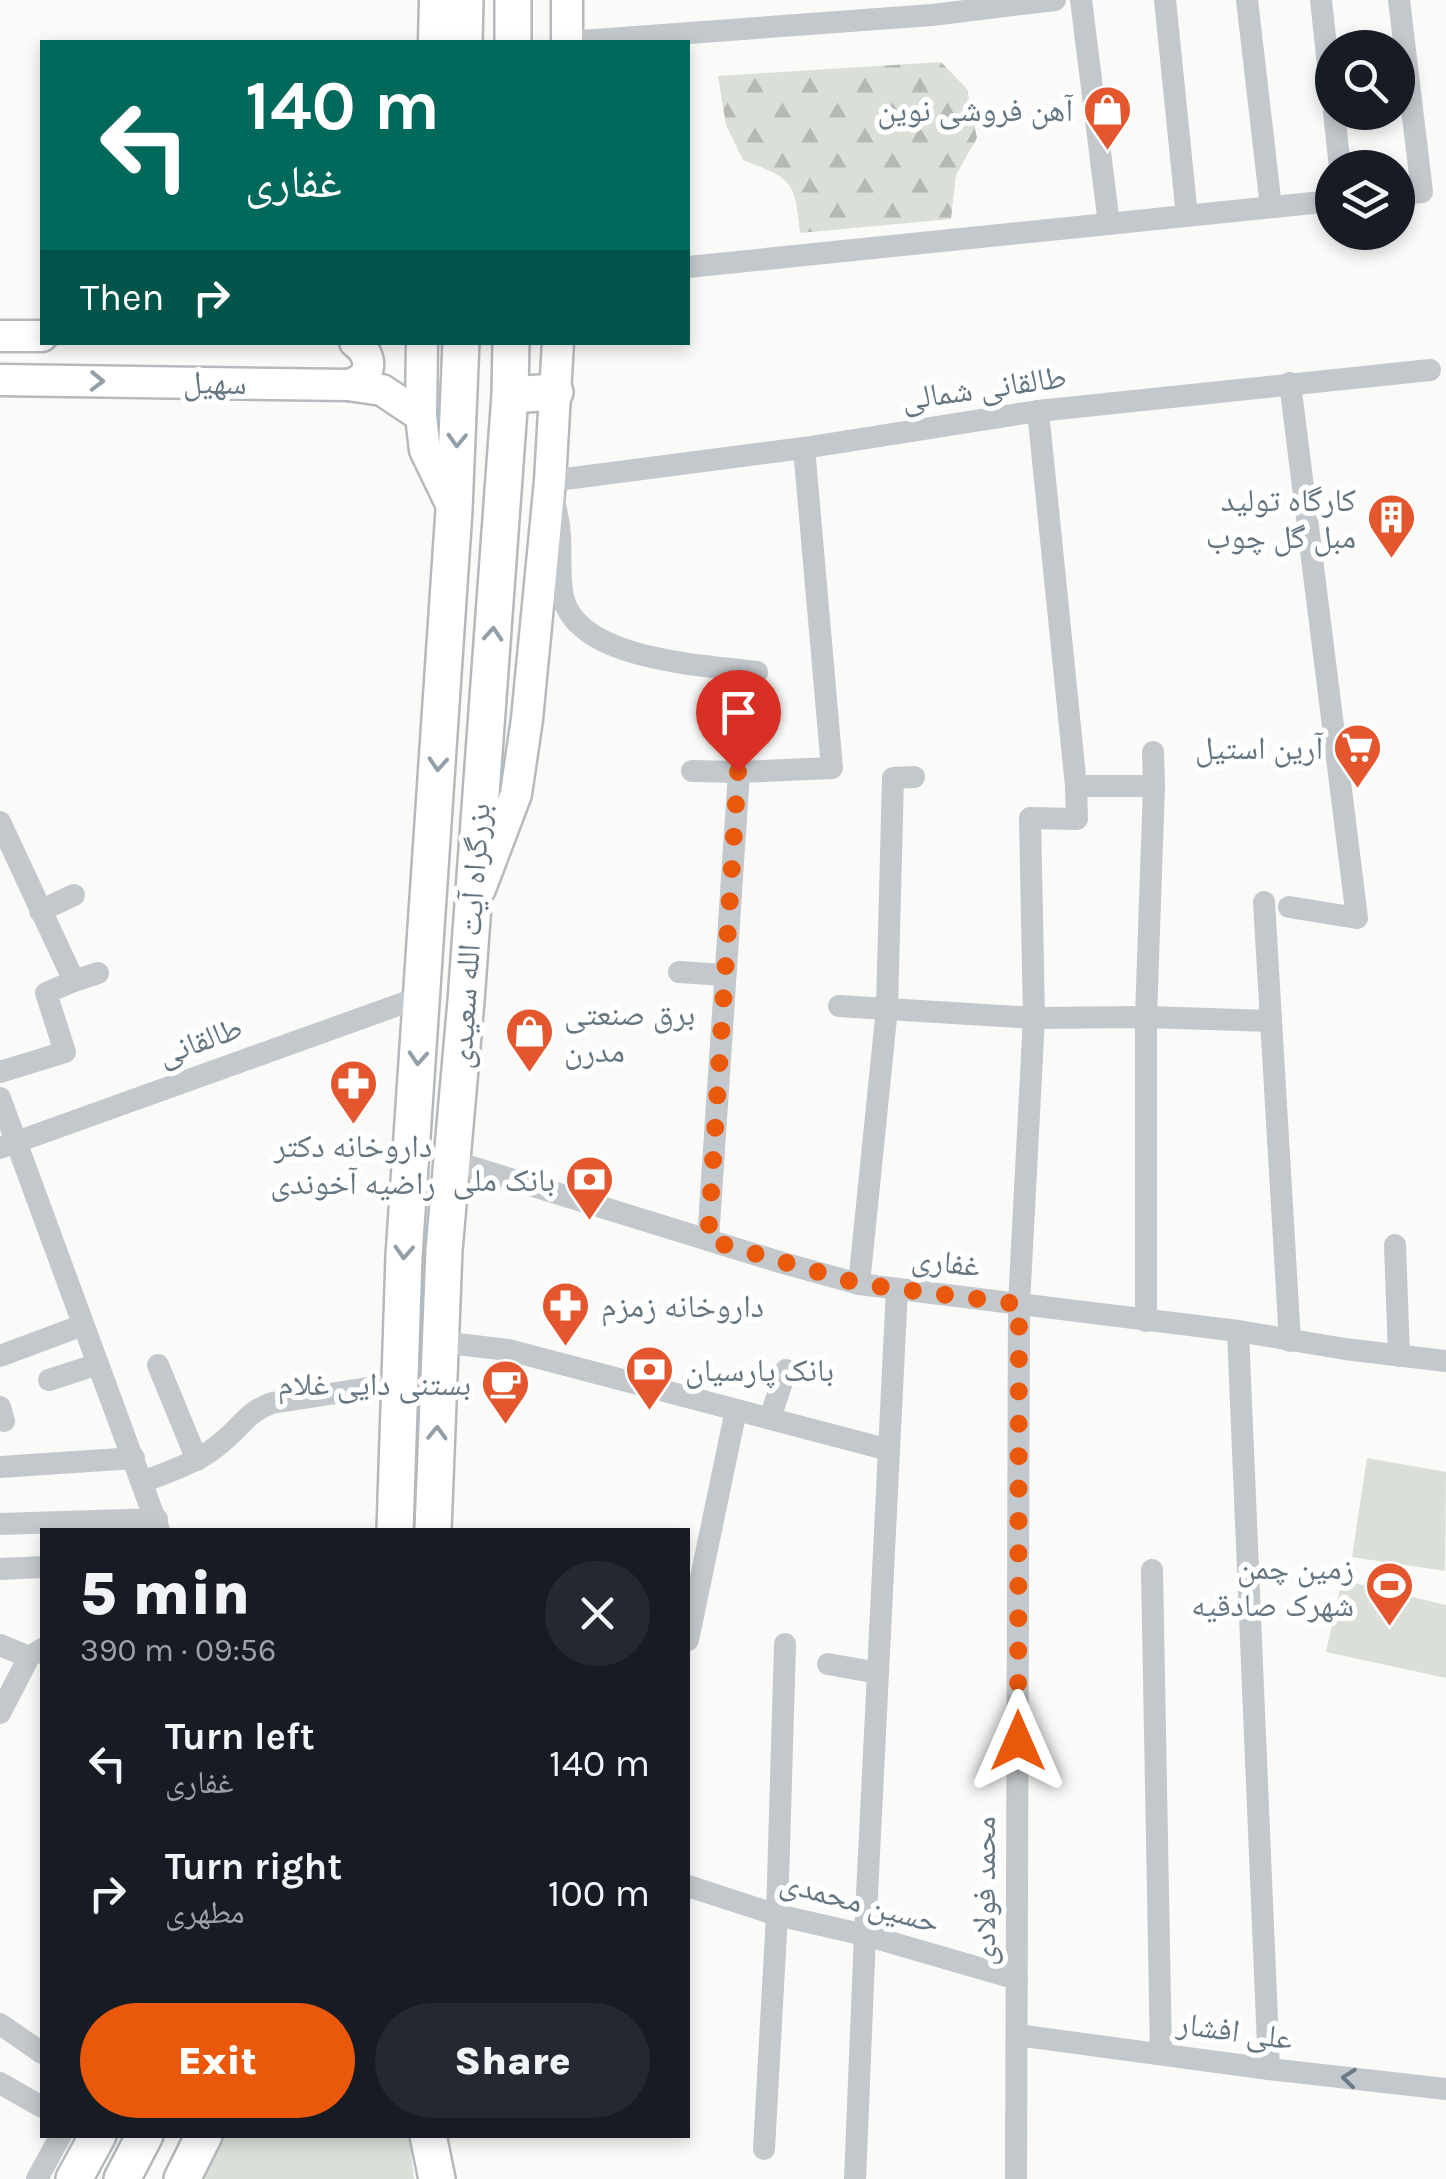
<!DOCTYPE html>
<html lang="en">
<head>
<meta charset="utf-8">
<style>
	body { margin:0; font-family:Karla,"Noto Naskh Arabic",sans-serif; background:#242831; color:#f1f3f6; height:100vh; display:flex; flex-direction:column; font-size:38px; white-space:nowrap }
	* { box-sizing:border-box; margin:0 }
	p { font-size:32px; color:#9ea1a6 }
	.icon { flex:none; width:55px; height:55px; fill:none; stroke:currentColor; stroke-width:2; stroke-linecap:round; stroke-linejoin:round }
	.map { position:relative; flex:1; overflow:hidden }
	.details { position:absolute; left:40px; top:1528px; width:650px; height:610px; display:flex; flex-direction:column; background:#171b24; border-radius:0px; box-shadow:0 5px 15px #0003 }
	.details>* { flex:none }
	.guide { position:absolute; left:40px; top:40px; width:650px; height:305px; border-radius:0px; box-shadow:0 5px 15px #0003; background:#00695c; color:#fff; overflow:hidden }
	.fabs { position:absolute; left:1315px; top:30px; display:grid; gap:20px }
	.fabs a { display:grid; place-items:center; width:100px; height:100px; border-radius:50%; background:#171b24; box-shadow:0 5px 15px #0003; font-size:50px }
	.pin { position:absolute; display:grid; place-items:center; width:85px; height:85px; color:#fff; margin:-102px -42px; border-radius:50% 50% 50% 0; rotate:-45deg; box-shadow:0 0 10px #0007 }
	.pin .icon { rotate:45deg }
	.me { position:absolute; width:110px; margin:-55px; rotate:0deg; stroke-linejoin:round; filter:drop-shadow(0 0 8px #0008) }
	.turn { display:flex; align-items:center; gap:35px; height:210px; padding:0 40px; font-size:45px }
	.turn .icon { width:130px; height:130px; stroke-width:2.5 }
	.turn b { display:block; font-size:70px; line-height:85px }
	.then { display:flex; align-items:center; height:95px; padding:0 40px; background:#0003; gap:20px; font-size:38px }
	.round { display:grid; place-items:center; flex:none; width:105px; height:105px; border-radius:52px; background:#242831 }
	.head { display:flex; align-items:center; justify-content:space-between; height:170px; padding:0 40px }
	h1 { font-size:60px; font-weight:800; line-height:75px }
	.action { display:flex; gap:20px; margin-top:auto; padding:20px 40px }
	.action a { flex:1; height:115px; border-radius:60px; background:#ea580c; color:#fff; font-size:40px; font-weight:800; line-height:115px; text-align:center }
	.action a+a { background:#242831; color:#f1f3f6 }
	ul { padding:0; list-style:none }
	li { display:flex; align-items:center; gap:30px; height:130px; padding:0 40px }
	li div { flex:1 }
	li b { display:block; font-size:38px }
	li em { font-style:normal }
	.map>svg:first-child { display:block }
	.grass { fill:#dadfd7 }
	.forest { fill:url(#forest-firs) }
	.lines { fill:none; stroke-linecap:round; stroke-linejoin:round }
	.major-casing { stroke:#b5babe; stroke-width:35 }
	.highway-casing { stroke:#b4b9bd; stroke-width:40 }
	.minor { stroke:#c3c8cc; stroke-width:22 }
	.major { stroke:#fff; stroke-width:30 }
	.highway { stroke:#fff; stroke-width:35 }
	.oneway { stroke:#939fa8 }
	.oneway2 { stroke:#6a7a87 }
	.route { stroke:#ea580c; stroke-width:18; stroke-dasharray:0 32.4 }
	.labels { text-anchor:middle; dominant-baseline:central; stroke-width:10; stroke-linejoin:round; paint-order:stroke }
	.poi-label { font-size:32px; fill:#657683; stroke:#fff; text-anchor:end }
	.street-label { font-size:32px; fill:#657683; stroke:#fff }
</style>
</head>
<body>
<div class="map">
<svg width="1446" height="2179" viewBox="0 0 1446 2179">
	<defs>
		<pattern id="forest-firs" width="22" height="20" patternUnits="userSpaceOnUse" patternTransform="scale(2.5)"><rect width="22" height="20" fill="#dadfd7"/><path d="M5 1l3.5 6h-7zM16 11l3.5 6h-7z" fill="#b4b9b4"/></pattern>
	</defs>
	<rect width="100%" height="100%" fill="#fafaf8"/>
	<g class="grass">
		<polygon points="1367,1458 1446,1472 1445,1571 1352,1557"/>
		<polygon points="1342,1580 1446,1605 1446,1678 1326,1652"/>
		<polygon points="224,2135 409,2135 414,2179 203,2179"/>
	</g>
	<path class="forest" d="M941 62 967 89 977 138 956 175 951 219 800 233C795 181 793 179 743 160L726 125 718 76Z"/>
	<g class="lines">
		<defs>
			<g id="major">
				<polyline points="567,0 567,42"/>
				<polyline points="434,42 435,0"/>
				<polyline points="0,336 42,336"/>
				<polyline points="422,342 421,416 425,450 454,510"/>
				<polyline points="0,380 348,385 382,390 421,416"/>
				<path d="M348 385C373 379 374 356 355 342"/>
				<polyline points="480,889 516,794 527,719 550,481 558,342"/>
			</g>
			<g id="highway">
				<polyline points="464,42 465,0"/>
				<polyline points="513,42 513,0"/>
				<polyline points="510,395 555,392"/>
				<polyline points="395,1530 404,1256 454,510 461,342"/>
				<polyline points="433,1530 444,1250 466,1001 510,395 511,342"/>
				<polyline points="428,2135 437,2179"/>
				<polyline points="74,2179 98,2135"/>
				<polyline points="122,2179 145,2135"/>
				<polyline points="182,2179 204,2135"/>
			</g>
		</defs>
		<use href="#major" class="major-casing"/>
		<use href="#highway" class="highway-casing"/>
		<g class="minor">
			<polyline points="1081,0 1109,224"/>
			<polyline points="1165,0 1187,216"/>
			<polyline points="1247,0 1271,207"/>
			<polyline points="1321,0 1332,102"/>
			<polyline points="567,42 932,15 1055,0"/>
			<polyline points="1334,112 1340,168"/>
			<polyline points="1398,194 1422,192 1399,0"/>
			<polyline points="688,267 1332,201"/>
			<path d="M757 672C705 665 578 661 563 597 559 577 561 556 560 535 559 517 553 499 550 481L804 448 1038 411 1430 370"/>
			<polyline points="692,771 739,772 708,1240"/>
			<polyline points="739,772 832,768 804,448"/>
			<polyline points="1076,786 1154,786"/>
			<polyline points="0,822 74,981 46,993 65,1052 0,1072"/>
			<polyline points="1264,902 1290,1341"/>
			<polyline points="1289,907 1357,918 1290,383"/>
			<polyline points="40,911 74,895"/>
			<polyline points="679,972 725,975"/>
			<polyline points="74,981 98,973"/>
			<polyline points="839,1006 1034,1018 1146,1017 1271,1021"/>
			<polyline points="0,1098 159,1530"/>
			<polyline points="0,1148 423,996"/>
			<polyline points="452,1161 783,1263 859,1284 1238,1331 1345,1349 1446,1361"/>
			<polyline points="1395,1245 1399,1356"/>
			<polyline points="859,1284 887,1008 893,778 914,777"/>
			<polyline points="1146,1321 1146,1017 1154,786 1153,752"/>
			<polyline points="1238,1331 1269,2069"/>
			<polyline points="440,1342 508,1350 889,1450"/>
			<polyline points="0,1356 83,1325"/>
			<polyline points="158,1365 197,1460"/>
			<polyline points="49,1380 98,1364"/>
			<polyline points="0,1407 4,1421"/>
			<polyline points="770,1418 786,1370"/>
			<polyline points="0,1467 134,1458"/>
			<path d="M143 1482C170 1471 200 1462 222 1442 242 1426 247 1412 272 1403L400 1383"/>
			<polyline points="0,1524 157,1519"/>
			<polyline points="0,1569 42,1567"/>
			<polyline points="1152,1570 1161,2054"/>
			<polyline points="688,1640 736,1410"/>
			<polyline points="0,1645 29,1657"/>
			<polyline points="828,1664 878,1673"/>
			<polyline points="0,1713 29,1657 42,1649"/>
			<polyline points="688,1886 777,1915 865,1935 1017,1979"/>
			<polyline points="0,2024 42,2053"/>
			<polyline points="1017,2035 1269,2069 1446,2089"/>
			<polyline points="0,2083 42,2107"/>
			<polyline points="764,2149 777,1915 785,1644"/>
			<polyline points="37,2179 61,2135"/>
			<polyline points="855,2179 865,1935 897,1289"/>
			<polyline points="1016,2179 1019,1304 1034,1018 1030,818 1077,819 1076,786 1038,411"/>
		</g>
		<use href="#major" class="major"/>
		<use href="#highway" class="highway"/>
	</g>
	<defs><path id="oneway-chevron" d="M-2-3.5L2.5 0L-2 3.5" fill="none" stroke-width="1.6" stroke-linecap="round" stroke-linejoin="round" transform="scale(2.5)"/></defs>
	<g class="oneway">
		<use href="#oneway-chevron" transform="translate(97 381) rotate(1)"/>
		<use href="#oneway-chevron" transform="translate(457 440) rotate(92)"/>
		<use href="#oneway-chevron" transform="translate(493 634) rotate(-86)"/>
		<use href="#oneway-chevron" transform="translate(438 764) rotate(94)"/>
		<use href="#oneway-chevron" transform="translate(418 1058) rotate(94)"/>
		<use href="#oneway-chevron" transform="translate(404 1252) rotate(93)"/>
		<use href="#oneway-chevron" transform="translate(437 1433) rotate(-88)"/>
	</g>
	<use class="oneway2" href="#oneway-chevron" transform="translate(1349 2078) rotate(-174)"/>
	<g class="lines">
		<polyline class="route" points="738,772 708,1240 860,1284 1019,1304 1018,1741"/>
	</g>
	<defs>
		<symbol id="shop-pin" viewBox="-11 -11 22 30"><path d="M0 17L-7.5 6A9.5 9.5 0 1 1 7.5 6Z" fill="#e4572e" stroke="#fff"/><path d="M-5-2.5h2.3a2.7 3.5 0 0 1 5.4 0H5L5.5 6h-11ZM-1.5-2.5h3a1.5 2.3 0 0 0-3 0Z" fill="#fff"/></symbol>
		<symbol id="building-pin" viewBox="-11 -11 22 30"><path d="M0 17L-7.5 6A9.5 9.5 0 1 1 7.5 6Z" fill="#e4572e" stroke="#fff"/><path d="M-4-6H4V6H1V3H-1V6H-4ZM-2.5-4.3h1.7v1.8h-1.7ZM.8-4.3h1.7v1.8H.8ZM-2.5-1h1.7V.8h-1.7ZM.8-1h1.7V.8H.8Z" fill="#fff"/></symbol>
		<symbol id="supermarket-pin" viewBox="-11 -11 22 30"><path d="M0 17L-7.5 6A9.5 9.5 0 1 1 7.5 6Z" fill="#e4572e" stroke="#fff"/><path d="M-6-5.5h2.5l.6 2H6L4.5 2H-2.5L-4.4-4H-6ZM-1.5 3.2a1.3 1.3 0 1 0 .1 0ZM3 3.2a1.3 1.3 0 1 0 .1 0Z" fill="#fff"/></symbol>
		<symbol id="pharmacy-pin" viewBox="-11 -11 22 30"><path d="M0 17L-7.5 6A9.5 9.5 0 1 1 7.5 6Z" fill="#e4572e" stroke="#fff"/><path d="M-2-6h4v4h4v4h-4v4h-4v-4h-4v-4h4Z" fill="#fff"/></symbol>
		<symbol id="bank-pin" viewBox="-11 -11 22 30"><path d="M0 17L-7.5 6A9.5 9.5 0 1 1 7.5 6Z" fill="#e4572e" stroke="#fff"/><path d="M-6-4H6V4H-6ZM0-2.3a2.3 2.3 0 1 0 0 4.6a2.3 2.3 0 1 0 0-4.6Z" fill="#fff"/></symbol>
		<symbol id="cafe-pin" viewBox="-11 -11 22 30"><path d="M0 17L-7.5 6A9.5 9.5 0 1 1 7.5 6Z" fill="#e4572e" stroke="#fff"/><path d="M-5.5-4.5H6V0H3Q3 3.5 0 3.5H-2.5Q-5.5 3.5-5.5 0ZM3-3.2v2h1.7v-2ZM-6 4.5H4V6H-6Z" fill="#fff"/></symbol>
		<symbol id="stadium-pin" viewBox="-11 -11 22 30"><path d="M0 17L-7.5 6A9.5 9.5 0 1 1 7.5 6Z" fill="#e4572e" stroke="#fff"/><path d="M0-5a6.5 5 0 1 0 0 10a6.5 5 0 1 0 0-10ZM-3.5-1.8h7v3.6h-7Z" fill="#fff"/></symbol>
	</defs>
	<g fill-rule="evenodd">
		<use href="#shop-pin" x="1080" y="82" width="55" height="75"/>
		<use href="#building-pin" x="1364" y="490" width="55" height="75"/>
		<use href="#supermarket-pin" x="1330" y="720" width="55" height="75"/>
		<use href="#shop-pin" x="502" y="1004" width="55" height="75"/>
		<use href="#pharmacy-pin" x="326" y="1056" width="55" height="75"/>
		<use href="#bank-pin" x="562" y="1152" width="55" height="75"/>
		<use href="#pharmacy-pin" x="538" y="1278" width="55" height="75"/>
		<use href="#bank-pin" x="622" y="1342" width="55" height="75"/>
		<use href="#cafe-pin" x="478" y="1356" width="55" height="75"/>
		<use href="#stadium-pin" x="1362" y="1558" width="55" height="75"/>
	</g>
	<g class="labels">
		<g class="poi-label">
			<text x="1073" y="110">آهن فروشی نوین</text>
			<text x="1356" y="500">کارگاه تولید<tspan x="1356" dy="37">مبل گل چوب</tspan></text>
			<text x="1323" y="748">آرین استیل</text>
			<text x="564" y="1014" text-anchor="start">برق صنعتی<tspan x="564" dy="37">مدرن</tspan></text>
			<text x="353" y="1146" text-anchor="middle">داروخانه دکتر<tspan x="353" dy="37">راضیه آخوندی</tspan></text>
			<text x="555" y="1180">بانک ملی</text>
			<text x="601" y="1306" text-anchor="start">داروخانه زمزم</text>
			<text x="685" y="1370" text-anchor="start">بانک پارسیان</text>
			<text x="471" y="1384">بستنی دایی غلام</text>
			<text x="1354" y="1568">زمین چمن<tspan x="1354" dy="37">شهرک صادقیه</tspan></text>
		</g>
		<g class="street-label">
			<text transform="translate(215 383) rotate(1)">سهیل</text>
			<text transform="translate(984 388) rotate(-8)">طالقانی شمالی</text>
			<text transform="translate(470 936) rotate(-86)">بزرگراه آیت الله سعیدی</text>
			<text transform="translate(200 1041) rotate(-20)">طالقانی</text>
			<text transform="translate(946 1262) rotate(7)">غفاری</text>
			<text transform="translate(984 1891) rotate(-90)">محمد فولادی</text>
			<text transform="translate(860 1902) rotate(15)">حسین محمدی</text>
			<text transform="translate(1235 2031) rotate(8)">علی افشار</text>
		</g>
	</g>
</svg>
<div class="fabs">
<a><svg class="icon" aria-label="search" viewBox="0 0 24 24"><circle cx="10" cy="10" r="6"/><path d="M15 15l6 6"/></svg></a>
<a><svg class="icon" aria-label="layers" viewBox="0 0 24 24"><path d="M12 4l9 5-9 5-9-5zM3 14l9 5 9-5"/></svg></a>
</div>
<div class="pin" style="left:738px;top:772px;background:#d93025"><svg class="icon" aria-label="arrive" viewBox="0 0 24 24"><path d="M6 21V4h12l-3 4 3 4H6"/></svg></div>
<svg class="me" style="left:1018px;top:1741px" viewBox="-20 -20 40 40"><path d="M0-17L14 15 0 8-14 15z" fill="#ea580c" stroke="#fff" stroke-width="4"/></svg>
<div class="guide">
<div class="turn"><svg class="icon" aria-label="left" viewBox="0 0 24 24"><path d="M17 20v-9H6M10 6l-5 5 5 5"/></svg><div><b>140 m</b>غفاری</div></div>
<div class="then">Then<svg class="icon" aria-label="right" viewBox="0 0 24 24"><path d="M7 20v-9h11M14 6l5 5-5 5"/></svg></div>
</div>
<section class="details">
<div class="head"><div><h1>5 min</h1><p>390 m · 09:56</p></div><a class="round"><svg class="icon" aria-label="close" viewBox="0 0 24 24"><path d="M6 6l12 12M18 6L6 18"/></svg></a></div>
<ul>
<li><svg class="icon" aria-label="left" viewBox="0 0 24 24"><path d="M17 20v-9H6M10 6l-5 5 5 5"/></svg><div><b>Turn left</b><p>غفاری</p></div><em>140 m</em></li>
<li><svg class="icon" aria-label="right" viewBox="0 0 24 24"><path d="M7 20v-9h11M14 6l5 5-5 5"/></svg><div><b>Turn right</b><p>مطهری</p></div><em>100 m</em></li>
</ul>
<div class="action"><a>Exit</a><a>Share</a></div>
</section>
</div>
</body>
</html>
